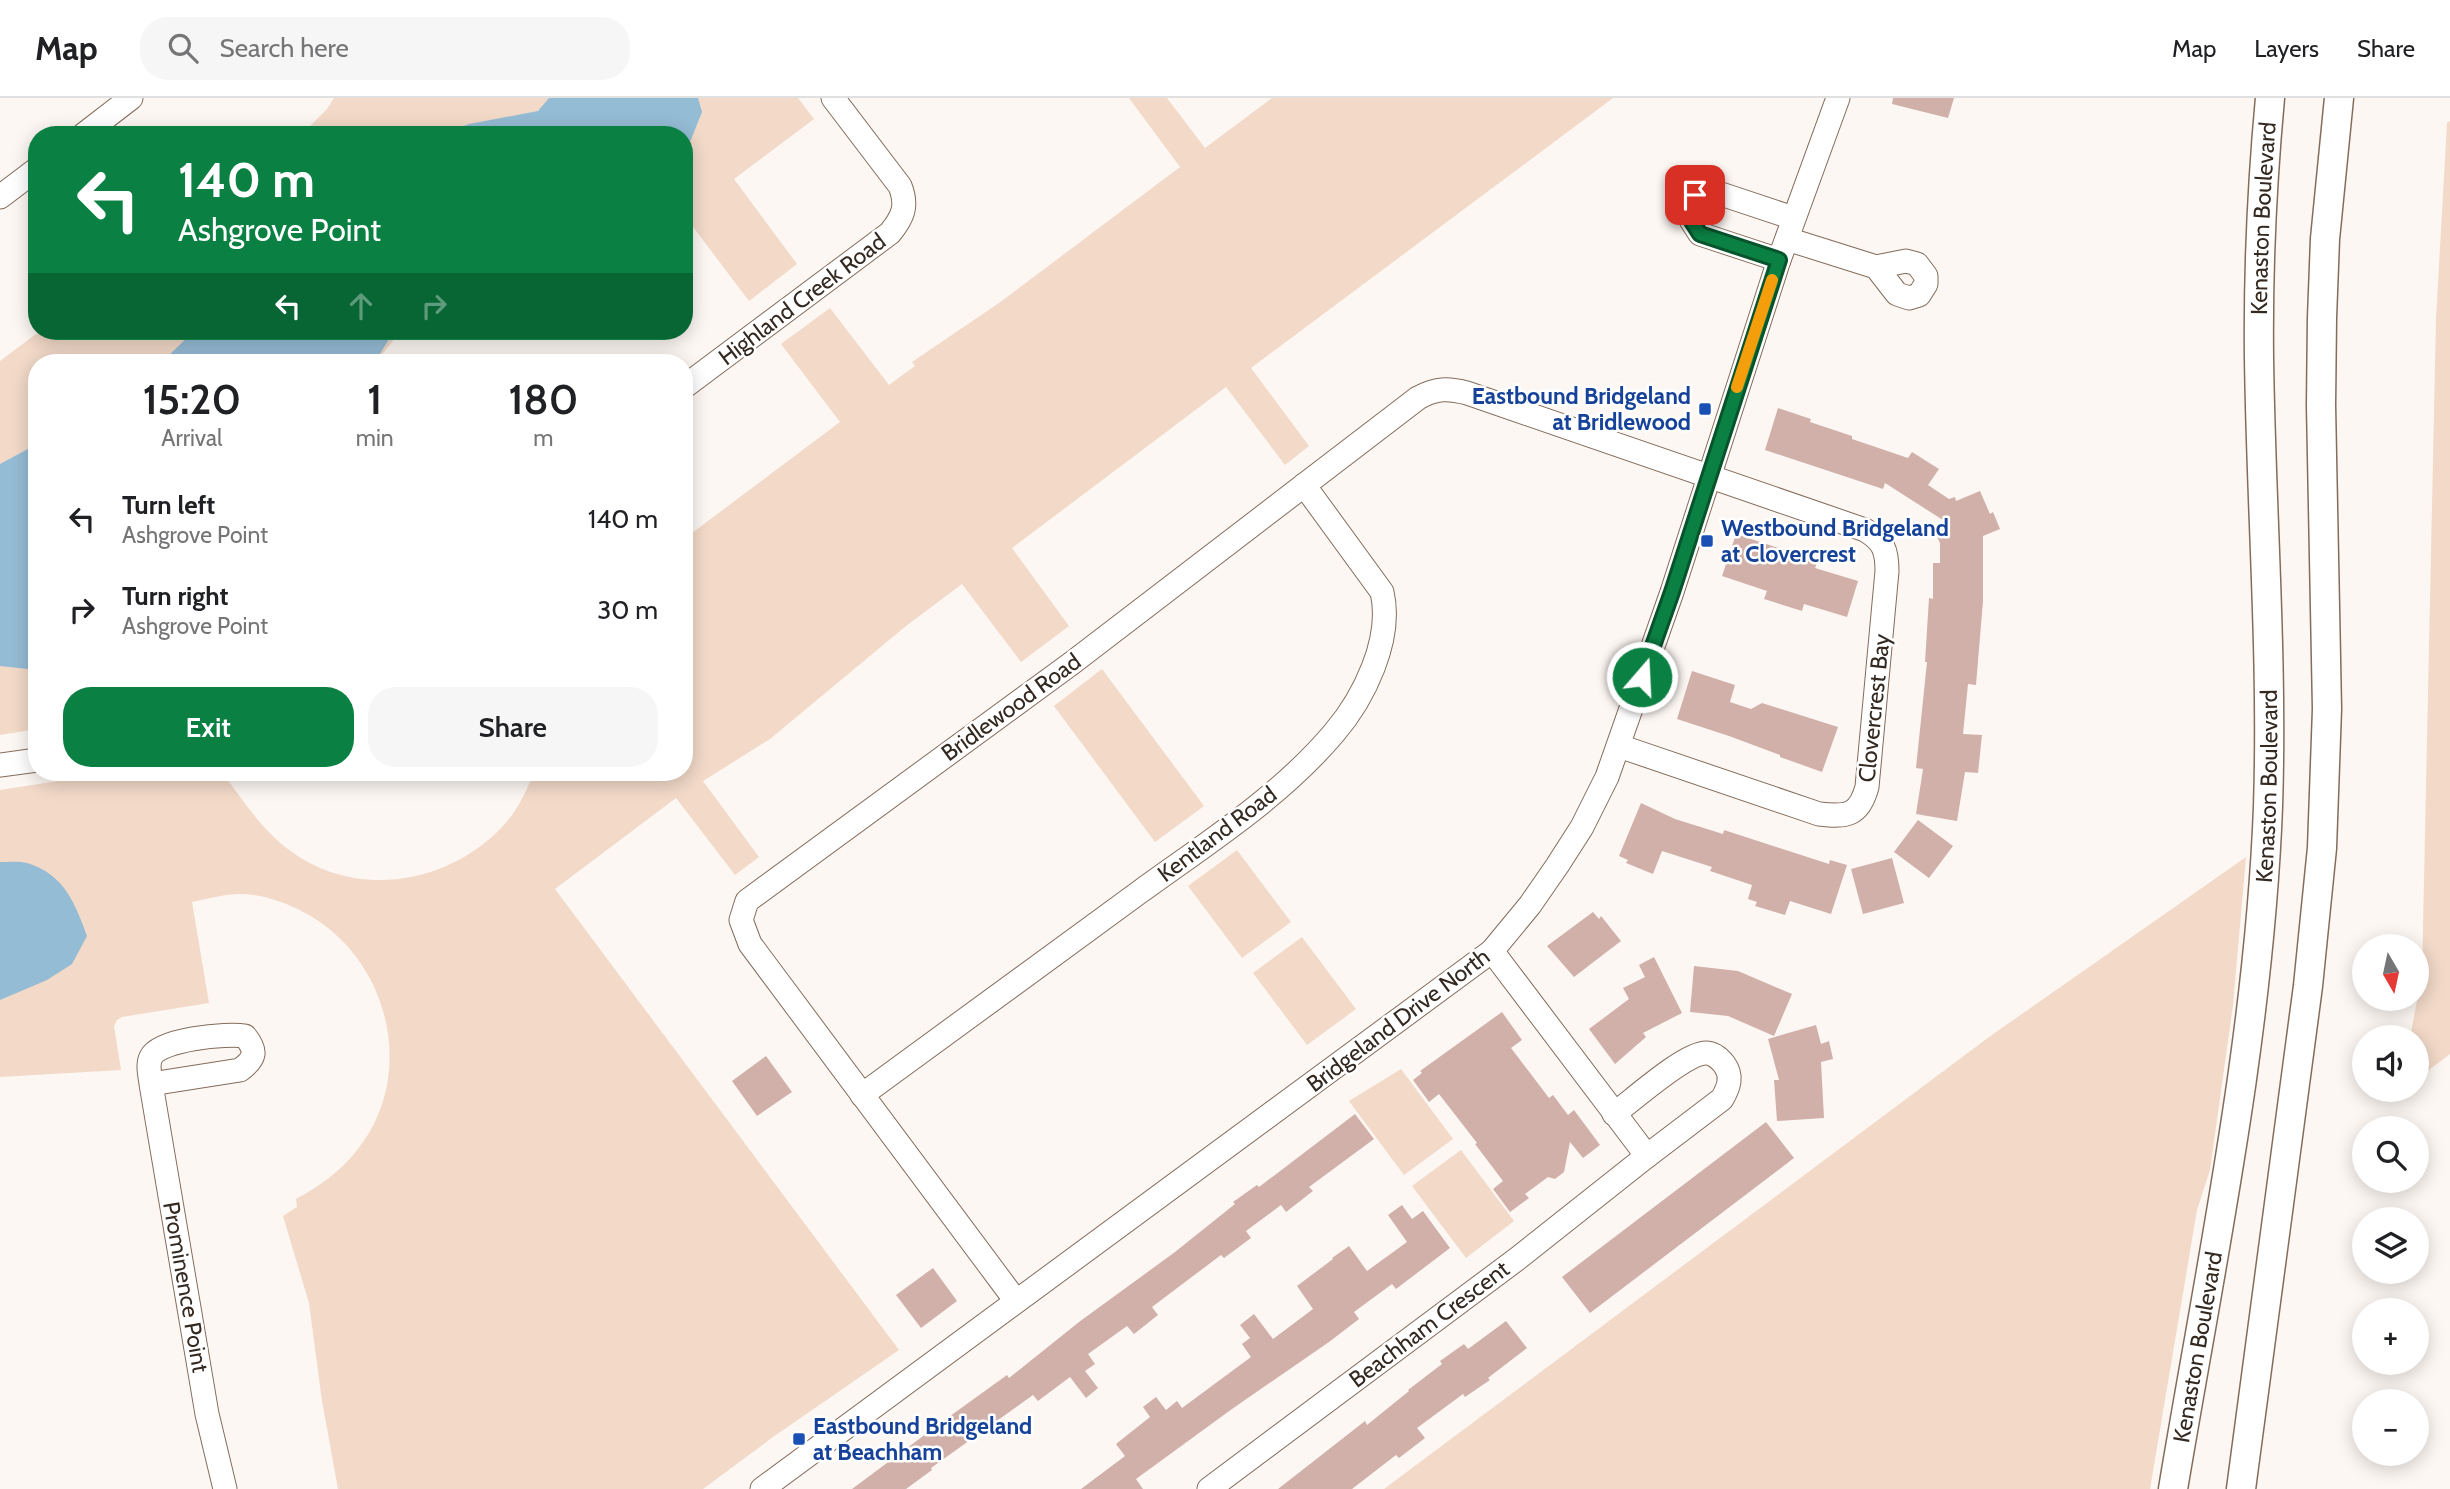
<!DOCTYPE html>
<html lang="en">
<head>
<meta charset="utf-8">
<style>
	body { margin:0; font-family:Cabin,sans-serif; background:#f6f6f6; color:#202124; height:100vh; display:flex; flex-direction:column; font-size:26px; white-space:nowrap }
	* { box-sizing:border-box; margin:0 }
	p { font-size:23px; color:#757577 }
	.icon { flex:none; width:38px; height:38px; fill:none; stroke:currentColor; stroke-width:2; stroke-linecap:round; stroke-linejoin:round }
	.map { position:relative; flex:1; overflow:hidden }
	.sheet { position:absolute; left:28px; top:256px; width:665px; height:427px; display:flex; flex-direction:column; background:#fff; border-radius:28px; box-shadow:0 4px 18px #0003 }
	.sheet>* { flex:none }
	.hud { position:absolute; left:28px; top:28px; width:665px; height:214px; border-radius:28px; box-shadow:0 4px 18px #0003; background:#0b8043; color:#fff; overflow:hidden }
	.needle { width:46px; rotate:171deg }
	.buttons { position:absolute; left:2352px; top:836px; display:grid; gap:14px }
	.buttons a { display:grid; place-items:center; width:77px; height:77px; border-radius:50%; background:#fff; box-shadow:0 4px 18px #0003; font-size:35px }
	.pin { position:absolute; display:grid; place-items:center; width:60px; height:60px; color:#fff; margin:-30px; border-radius:14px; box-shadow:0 4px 10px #0006 }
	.me { position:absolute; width:77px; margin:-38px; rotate:19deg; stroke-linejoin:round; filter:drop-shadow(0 0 5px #0008) }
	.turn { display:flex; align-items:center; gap:24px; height:147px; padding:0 35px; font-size:32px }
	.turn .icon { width:91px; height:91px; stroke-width:2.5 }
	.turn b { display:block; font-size:49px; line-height:60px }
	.lanes { display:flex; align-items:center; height:66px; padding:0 35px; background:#0003; justify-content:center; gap:35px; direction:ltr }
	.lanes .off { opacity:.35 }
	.eta { display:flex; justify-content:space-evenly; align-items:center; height:119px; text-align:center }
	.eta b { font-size:42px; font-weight:600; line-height:49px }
	.cta { display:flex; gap:14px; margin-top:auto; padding:14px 35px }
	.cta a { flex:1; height:80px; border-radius:28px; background:#0b8043; color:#fff; font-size:28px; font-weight:600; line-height:80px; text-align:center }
	.cta a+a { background:#f6f6f6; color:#202124 }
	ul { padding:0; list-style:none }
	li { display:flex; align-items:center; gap:21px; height:91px; padding:0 35px }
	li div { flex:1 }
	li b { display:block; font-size:26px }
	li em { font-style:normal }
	header { display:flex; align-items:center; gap:42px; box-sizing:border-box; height:98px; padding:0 35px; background:#fff; border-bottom:2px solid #e0e0e0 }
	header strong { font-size:33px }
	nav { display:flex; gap:38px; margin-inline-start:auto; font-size:24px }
	.search { width:490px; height:63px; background:#f6f6f6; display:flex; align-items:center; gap:18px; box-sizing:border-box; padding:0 24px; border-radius:28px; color:#757577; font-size:26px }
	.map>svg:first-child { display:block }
	.green { fill:#f2d9c8 }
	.water { fill:#95bcd5 }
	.building { fill:#d1b0aa }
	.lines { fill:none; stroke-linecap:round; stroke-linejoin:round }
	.minor-casing { stroke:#846c5b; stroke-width:25 }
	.major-casing { stroke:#846c5b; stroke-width:31 }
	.minor { stroke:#fff; stroke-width:23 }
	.major { stroke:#fff; stroke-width:28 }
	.route-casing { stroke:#07532c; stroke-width:18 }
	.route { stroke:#0b8043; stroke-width:12 }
	.slow { stroke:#f59e0b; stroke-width:12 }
	.transit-dot { fill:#1a4fb4; stroke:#fff; stroke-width:2.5 }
	.labels { text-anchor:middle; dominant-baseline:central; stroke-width:5; stroke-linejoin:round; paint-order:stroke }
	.street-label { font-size:23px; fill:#332921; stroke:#fff }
	.transit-label { font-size:23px; font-weight:bold; fill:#164399; stroke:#fff; text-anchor:start }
</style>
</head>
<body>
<header>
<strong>Map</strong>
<div class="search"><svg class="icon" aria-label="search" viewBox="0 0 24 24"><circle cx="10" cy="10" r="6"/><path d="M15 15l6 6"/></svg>Search here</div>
<nav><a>Map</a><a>Layers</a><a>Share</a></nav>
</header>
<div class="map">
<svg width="2450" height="1391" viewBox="0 0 2450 1391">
	<rect width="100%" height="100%" fill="#fdf7f3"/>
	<g class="green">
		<polygon points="334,0 798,0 814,21 734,81 797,166 749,203 684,117 684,37 301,37 327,11"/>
		<path d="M1129 0H1167L1205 50 1272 0H1613L1251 270 1309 348 1285 367 1226 289 1012 450 1069 528 1021 564 962 486 906 528 770 641 703 683 759 759 735 777 676 700 555 791 899 1252 773 1339 703 1391H338L322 1303 309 1205 283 1118 297 1109 296 1101C320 1088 341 1073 358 1051 414 980 392 874 320 824 298 809 267 796 240 796 224 796 207 801 192 804L209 905 122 919 117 922 114 928 121 972 0 979V692L116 674H222C242 701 261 731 288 751 354 802 447 787 502 729 517 714 526 694 534 674H684V441L840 324 781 246 830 210 889 287 915 268 912 264 999 205 1180 69Z"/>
		<polygon points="2450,23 2450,956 2417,981 2417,940 2410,940 2422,876 2436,221 2447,25"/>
		<polygon points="40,233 401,233 376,264 37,264 37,631 0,637 0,263"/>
		<polygon points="1102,571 1204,708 1155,744 1054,608"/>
		<polygon points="1237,752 1291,824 1242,860 1188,788"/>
		<polygon points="2246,759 2233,907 2210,1072 2197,1112 2150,1391 1384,1391 1989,939"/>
		<polygon points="1302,839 1356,911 1307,947 1253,875"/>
		<polygon points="1401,971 1453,1041 1404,1077 1349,1003"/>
		<polygon points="1461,1052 1514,1123 1466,1160 1412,1088"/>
	</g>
	<g class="water">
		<polygon points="549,0 698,0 702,14 688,49 684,52 684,37 440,37 469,26 538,13"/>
		<polygon points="194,233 394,233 375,264 162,264"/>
		<polygon points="37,346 37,572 0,568 0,366"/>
		<path d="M0 764C8 764 19 763 27 765 64 776 75 805 87 838L72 866 47 882 0 902Z"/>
	</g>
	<g class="building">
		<polygon points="1893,0 1954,0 1948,20 1892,6"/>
		<polygon points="1778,310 1811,321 1810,324 1852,338 1852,341 1908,360 1912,354 1939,371 1928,387 1949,401 1955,399 1956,403 1980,393 1990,416 1993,414 2000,431 1983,438 1983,503 1976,587 1968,586 1963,636 1982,637 1978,675 1965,674 1957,723 1916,716 1923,671 1916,670 1927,564 1925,564 1929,500 1933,501 1933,465 1940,465 1940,445 1933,430 1946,424 1885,385 1883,391 1765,352"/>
		<polygon points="1736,436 1818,463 1815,470 1858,483 1847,519 1804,506 1802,513 1764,501 1767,493 1722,478"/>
		<polygon points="1692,573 1735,587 1730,604 1751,611 1762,605 1838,629 1822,674 1780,659 1780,657 1729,638 1677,621"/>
		<polygon points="1641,705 1675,721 1723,736 1724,732 1829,766 1830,762 1847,767 1831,816 1790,803 1785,817 1755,808 1757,804 1748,801 1752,787 1710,773 1712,769 1662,753 1653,776 1626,765 1628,762 1619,758"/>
		<polygon points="1918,722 1953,748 1929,780 1894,754"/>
		<polygon points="1892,760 1904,805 1863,816 1851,771"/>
		<polygon points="1593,814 1599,821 1601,818 1621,843 1574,879 1547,848"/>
		<polygon points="1654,859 1682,915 1643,935 1646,939 1615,966 1589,931 1629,901 1623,890 1645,879 1639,867"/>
		<polygon points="1694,868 1738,873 1792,896 1774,938 1728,918 1690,914"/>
		<polygon points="1502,914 1522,942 1511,950 1549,1000 1553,997 1568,1017 1574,1012 1600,1047 1583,1060 1570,1044 1564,1074 1555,1081 1548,1079 1525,1096 1529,1100 1510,1114 1493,1091 1503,1083 1475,1046 1477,1045 1439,996 1429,1004 1413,982 1422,975 1420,973"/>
		<polygon points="1816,927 1821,946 1829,943 1833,961 1821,964 1824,1020 1777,1023 1774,982 1779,982 1768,941"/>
		<polygon points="766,958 792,994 757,1018 732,983"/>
		<polygon points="1355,1016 1374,1041 1309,1089 1313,1093 1286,1114 1281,1107 1246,1133 1251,1140 1224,1160 1221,1157 1152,1209 1158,1217 1134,1236 1127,1228 1088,1256 1095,1266 1085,1273 1098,1290 1086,1300 1070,1279 1038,1303 1033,1297 931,1370 932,1372 906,1391 852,1391 946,1321 1007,1277 1009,1280 1079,1224 1175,1154 1235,1106 1233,1104 1257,1087 1259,1089"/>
		<polygon points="1766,1024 1794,1060 1590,1215 1562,1179"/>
		<polygon points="1402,1107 1412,1121 1423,1113 1450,1150 1396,1191 1392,1186 1354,1214 1359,1221 1329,1244 1232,1311 1136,1381 1143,1391 1081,1391 1125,1358 1116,1346 1150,1319 1143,1309 1156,1299 1166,1312 1177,1303 1182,1310 1251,1259 1242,1246 1250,1240 1240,1227 1254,1216 1273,1241 1313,1211 1297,1188 1333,1161 1332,1160 1349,1148 1367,1173 1407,1144 1388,1117"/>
		<polygon points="933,1170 957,1203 921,1230 896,1197"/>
		<polygon points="1506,1223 1527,1250 1488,1280 1490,1282 1465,1299 1463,1296 1417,1330 1425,1340 1399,1360 1396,1357 1352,1391 1278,1391 1365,1323 1367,1327 1409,1293 1408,1292 1442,1266 1440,1263 1464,1246 1468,1251"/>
	</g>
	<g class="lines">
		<defs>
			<g id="minor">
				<polyline points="83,37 131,0"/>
				<polyline points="0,99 37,71"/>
				<polyline points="1787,141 1876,169 1906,163 1917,166 1926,178 1926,186 1919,197 1909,200 1897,196 1876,169"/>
				<polyline points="1779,162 1700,136 1691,122 1690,107 1695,97 1706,91 1793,120"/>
				<path d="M684 289 890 135C903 119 908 108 900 88L833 0"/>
				<polyline points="0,667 37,662"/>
				<path d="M151 986 240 972C256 960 257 953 245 938 227 935 160 941 151 959 147 967 150 977 151 986L207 1316 225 1391"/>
				<path d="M862 997C955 929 1048 861 1141 793 1207 745 1280 699 1334 635 1364 600 1393 541 1382 494L1304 387"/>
				<path d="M1614 1016C1633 1002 1685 955 1706 955 1713 955 1720 961 1724 966 1733 978 1729 989 1722 1001L1647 1058"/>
				<path d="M1016 1203 750 846 741 822 747 803 1072 565 1418 300C1436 290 1448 290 1467 295L1865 432C1884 443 1887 453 1887 473L1867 689C1859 718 1847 719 1819 716L1619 648"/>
				<polyline points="762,1391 1492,853 1530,807 1557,768 1582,729 1607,679 1672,494 1779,162 1838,0"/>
				<polyline points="1209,1391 1517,1161 1647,1058 1492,853"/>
			</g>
			<g id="major">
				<path id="s1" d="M2173 1391C2211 1164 2259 940 2268 709 2273 559 2261 410 2259 260 2258 173 2262 86 2270 0"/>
				<polyline points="2241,1391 2308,888 2322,750 2327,611 2321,307 2322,220 2325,141 2339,0"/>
			</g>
		</defs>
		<use href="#minor" class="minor-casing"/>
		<use href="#major" class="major-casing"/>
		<use href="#minor" class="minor"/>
		<use href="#major" class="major"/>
	</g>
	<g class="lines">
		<defs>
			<polyline id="route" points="1642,579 1672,494 1779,162 1700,136 1691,122 1690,107 1695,97"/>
		</defs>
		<use href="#route" class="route-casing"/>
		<use href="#route" class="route"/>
		<polyline class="slow" points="1737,289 1772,182"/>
	</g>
	<g class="transit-dot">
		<rect x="1698" y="304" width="14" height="14" rx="3.5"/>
		<rect x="1700" y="436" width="14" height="14" rx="3.5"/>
		<rect x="792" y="1334" width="14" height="14" rx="3.5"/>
	</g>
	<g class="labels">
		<g class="street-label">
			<text stroke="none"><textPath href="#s1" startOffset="1278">Kenaston Boulevard</textPath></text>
			<text transform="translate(802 201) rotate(-37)">Highland Creek Road</text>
			<text transform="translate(1011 609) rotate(-36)">Bridlewood Road</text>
			<text transform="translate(1874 610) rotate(-84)">Clovercrest Bay</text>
			<text stroke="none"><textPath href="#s1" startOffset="710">Kenaston Boulevard</textPath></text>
			<text transform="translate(1217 736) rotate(-37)">Kentland Road</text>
			<text transform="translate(1398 922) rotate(-37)">Bridgeland Drive North</text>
			<text transform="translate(186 1189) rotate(80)">Prominence Point</text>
			<text transform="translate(1429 1226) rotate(-37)">Beachham Crescent</text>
			<text stroke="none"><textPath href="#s1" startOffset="144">Kenaston Boulevard</textPath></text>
		</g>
		<g class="transit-label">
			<text x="1691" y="298" text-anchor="end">Eastbound Bridgeland<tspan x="1691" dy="26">at Bridlewood</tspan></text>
			<text x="1721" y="430">Westbound Bridgeland<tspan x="1721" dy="26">at Clovercrest</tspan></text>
			<text x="813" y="1328">Eastbound Bridgeland<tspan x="813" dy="26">at Beachham</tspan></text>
		</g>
	</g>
</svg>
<div class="buttons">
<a><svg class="needle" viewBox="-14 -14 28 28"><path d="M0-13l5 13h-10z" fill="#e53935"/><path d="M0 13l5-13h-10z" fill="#757577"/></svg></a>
<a><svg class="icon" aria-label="sound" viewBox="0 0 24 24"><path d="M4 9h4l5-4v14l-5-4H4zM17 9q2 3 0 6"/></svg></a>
<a><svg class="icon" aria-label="search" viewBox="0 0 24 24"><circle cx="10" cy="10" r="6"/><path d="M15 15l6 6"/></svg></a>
<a><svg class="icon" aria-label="layers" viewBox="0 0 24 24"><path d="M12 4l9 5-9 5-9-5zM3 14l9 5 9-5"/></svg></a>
<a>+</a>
<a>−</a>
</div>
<div class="pin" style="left:1695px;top:97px;background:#d93025"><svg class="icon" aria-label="arrive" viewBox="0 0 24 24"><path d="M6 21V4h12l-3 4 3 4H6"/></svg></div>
<svg class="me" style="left:1642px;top:579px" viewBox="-20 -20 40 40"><circle r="17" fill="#0b8043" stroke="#fff" stroke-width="3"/><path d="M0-11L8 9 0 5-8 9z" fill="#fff"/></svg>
<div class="hud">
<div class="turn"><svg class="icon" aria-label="left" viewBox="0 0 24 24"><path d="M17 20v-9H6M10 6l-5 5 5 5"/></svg><div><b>140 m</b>Ashgrove Point</div></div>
<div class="lanes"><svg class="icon" aria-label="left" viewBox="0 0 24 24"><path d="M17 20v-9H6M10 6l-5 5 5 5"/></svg><svg class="icon off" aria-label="ahead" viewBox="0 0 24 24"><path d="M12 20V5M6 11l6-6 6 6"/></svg><svg class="icon off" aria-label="right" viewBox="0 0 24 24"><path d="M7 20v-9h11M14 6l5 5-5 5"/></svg></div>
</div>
<section class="sheet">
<div class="eta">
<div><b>15:20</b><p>Arrival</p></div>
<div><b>1</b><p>min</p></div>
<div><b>180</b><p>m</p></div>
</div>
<ul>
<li><svg class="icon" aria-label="left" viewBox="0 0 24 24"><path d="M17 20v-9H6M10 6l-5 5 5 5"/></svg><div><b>Turn left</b><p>Ashgrove Point</p></div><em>140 m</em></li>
<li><svg class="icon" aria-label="right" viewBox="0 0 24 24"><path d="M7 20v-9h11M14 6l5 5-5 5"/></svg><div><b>Turn right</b><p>Ashgrove Point</p></div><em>30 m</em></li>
</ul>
<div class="cta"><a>Exit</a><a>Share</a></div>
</section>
</div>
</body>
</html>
